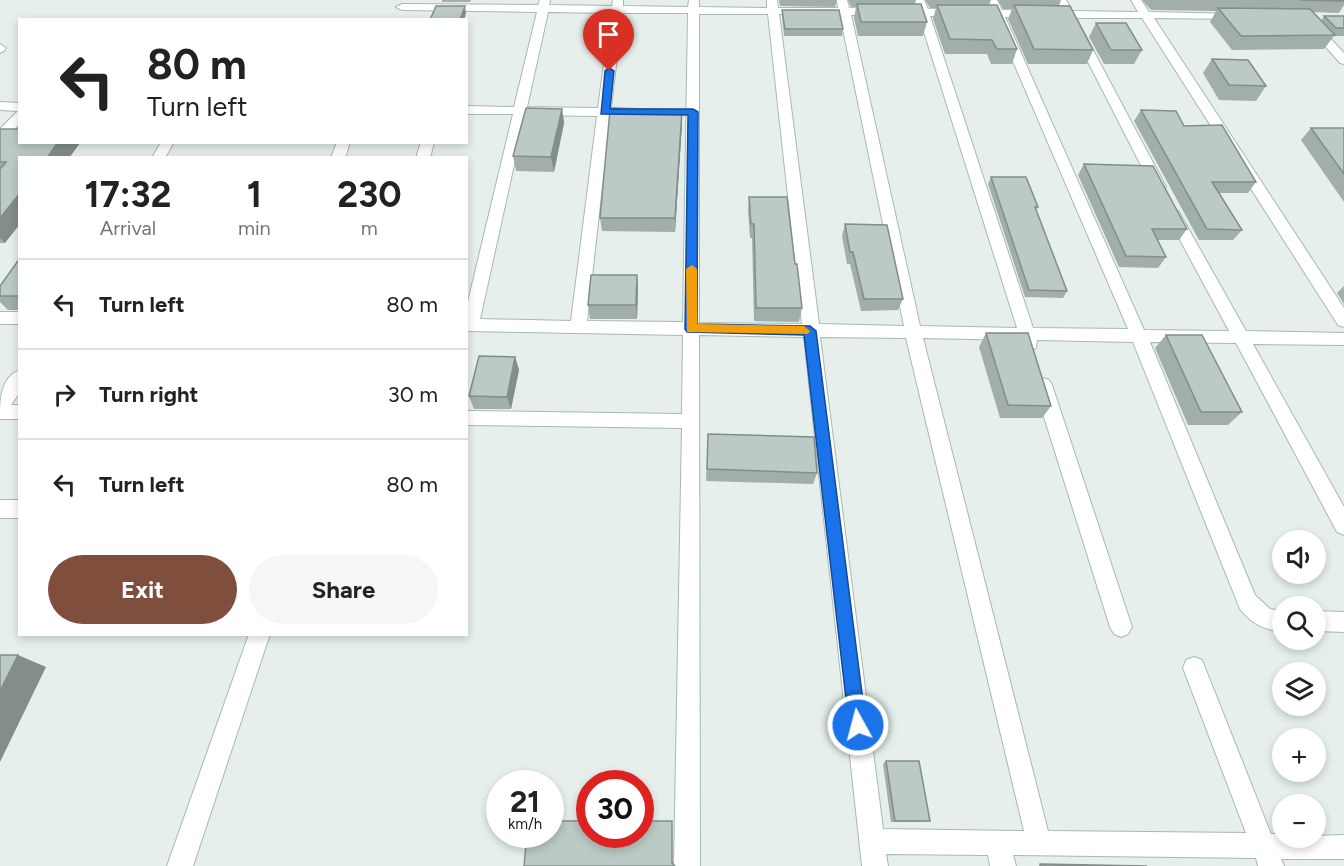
<!DOCTYPE html>
<html lang="en">
<head>
<meta charset="utf-8">
<style>
	body { margin:0; font-family:Figtree,sans-serif; background:#f6f6f6; color:#222; height:100vh; display:flex; flex-direction:column; font-size:22px; white-space:nowrap }
	* { box-sizing:border-box; margin:0 }
	p { font-size:20px; color:#767676 }
	.icon { flex:none; width:33px; height:33px; fill:none; stroke:currentColor; stroke-width:2; stroke-linecap:round; stroke-linejoin:round }
	.map { position:relative; flex:1; overflow:hidden }
	.side { position:absolute; left:18px; top:156px; width:450px; height:480px; display:flex; flex-direction:column; background:#fff; border-radius:0px; box-shadow:0 3px 9px #0003 }
	.side>* { flex:none }
	.top-card { position:absolute; left:18px; top:18px; width:450px; height:126px; border-radius:0px; box-shadow:0 3px 9px #0003; background:#fff; color:#222; overflow:hidden }
	.tools { position:absolute; left:1272px; top:530px; display:grid; gap:12px }
	.tools a { display:grid; place-items:center; width:54px; height:54px; border-radius:50%; background:#fff; box-shadow:0 3px 9px #0003; font-size:30px }
	.speed { position:absolute; left:486px; top:770px; display:flex; gap:12px; font-size:30px; font-weight:700; text-align:center }
	.speed>* { display:grid; place-content:center; width:78px; height:78px; border-radius:50%; background:#fff; box-shadow:0 3px 9px #0003; line-height:1 }
	.speed small { font-size:15px; font-weight:400 }
	.speed .limit { border:9px solid #d22; background:#fff; color:#111 }
	.pin { position:absolute; display:grid; place-items:center; width:51px; height:51px; color:#fff; margin:-62px -26px; border-radius:50% 50% 50% 0; rotate:-45deg; box-shadow:0 0 6px #0007 }
	.pin .icon { rotate:45deg }
	.me { position:absolute; width:66px; margin:-33px; rotate:353deg; stroke-linejoin:round; filter:drop-shadow(0 0 4px #0008) }
	.turn { display:flex; align-items:center; gap:21px; height:126px; padding:0 30px; font-size:27px }
	.turn .icon { width:78px; height:78px; stroke-width:2.5 }
	.turn b { display:block; font-size:42px; line-height:51px }
	.eta { display:flex; justify-content:space-evenly; align-items:center; height:102px; text-align:center }
	.eta b { font-size:36px; font-weight:700; line-height:42px }
	.button { display:flex; gap:12px; margin-top:auto; padding:12px 30px }
	.button a { flex:1; height:69px; border-radius:36px; background:#804e3d; color:#fff; font-size:24px; font-weight:700; line-height:69px; text-align:center }
	.button a+a { background:#f6f6f6; color:#222 }
	ul { padding:0; list-style:none }
	li { display:flex; align-items:center; gap:18px; height:90px; padding:0 30px; border-top:2px solid #e0e0e0 }
	li div { flex:1 }
	li b { display:block; font-size:22px }
	li em { font-style:normal }
	.map>svg:first-child { display:block }
	.lines { fill:none; stroke-linecap:round; stroke-linejoin:round }
	.street-casing { stroke:#a8b8b2; stroke-width:2 }
	.street { fill:#fff; fill-rule:evenodd }
	.wall { fill:#a1aea9 }
	.shaded-wall { fill:#838d89 }
	.building { fill:#bbcac4; stroke:#838d89; stroke-width:1.5 }
	.route { fill:#1a73e8; stroke:#114b97; stroke-width:1.5 }
	.slow { fill:#f59e0b }
</style>
</head>
<body>
<div class="map">
<svg width="1344" height="866" viewBox="0 0 1344 866">
	<rect width="100%" height="100%" fill="#e6efeb"/>
	<g class="lines">
		<defs>
			<g id="street">
				<path d="M540 0H550L549 5 612 6 613 0H623V6L688 7 689 0H699V7L767 8V0H777L778 8H838L837 0H847L849 8 916 9 914 0H924L928 9 991 10 987 0H997L1002 10 1061 11 1056 0H1066L1072 11 1138 12 1131 0H1141L1149 12 1241 14 1243 16 1237 19 1154 18 1344 308V327L1338 325 1142 18H1076L1166 187 1159 192 1152 187 1065 17H1005L1144 330 1229 331 1165 212 1172 207 1179 212 1246 331 1344 333V345L1253 344 1344 507V535L1337 532 1236 343 1150 342 1255 595 1270 609 1282 611V631C1265 631 1251 623 1240 609L1133 342 1037 340 1036 348 1030 350 1024 348 1020 340 923 338 1048 831 1246 833 1183 668 1186 660 1194 657 1202 660 1271 834H1282V837L1344 835V859H1281L1284 866H1258L1256 858 1013 855 1016 866H990L988 855 886 854 888 866H862L804 337 699 335 700 866H674L682 428 466 425V411L682 414 683 335 466 331V310L513 114H466V106L514 107 537 12 402 10 396 7 402 4 538 5ZM548 12 611 13 598 108 527 107ZM622 13H688L683 322 587 321 610 116 620 115 621 112 620 109 611 108ZM699 14H768L802 324 699 323ZM779 14 840 15 904 326 819 324ZM851 15 919 16 1017 328 920 326ZM930 16 994 17 1128 329 1033 328ZM525 115 597 116 571 321 480 319ZM820 337 906 338 1024 831 883 829Z"/>
				<polygon points="1313,23 1317,24 1344,53 1344,64 1340,63 1309,28 1307,26"/>
				<polygon points="0,44 6,48 4,51 0,53"/>
				<polygon points="0,102 20,103 20,123 5,140 0,141 0,129 18,111 0,110"/>
				<polygon points="161,142 174,142 165,158 152,158"/>
				<polygon points="337,142 350,142 345,158 331,158"/>
				<polygon points="421,142 434,142 430,158 416,158"/>
				<rect x="0" y="312" width="20" height="12"/>
				<path d="M20 370V392L11 405H20V419H0C0 402 0 377 20 370Z"/>
				<polygon points="1043,378 1049,380 1052,385 1132,627 1128,634 1121,637 1114,634 1110,627 1034,385 1037,380"/>
				<rect x="0" y="500" width="20" height="18"/>
				<polygon points="1316,611 1344,612 1344,632 1316,631"/>
				<polygon points="249,634 270,634 193,866 167,866"/>
			</g>
		</defs>
		<use href="#street" class="street-casing"/>
		<use href="#street" class="street"/>
	</g>
	<g class="wall">
		<polygon points="442,0 471,0 470,2 442,2"/>
		<polygon points="779,0 837,0 835,7 780,6"/>
		<polygon points="848,0 916,0 915,4 927,22 923,36 858,36 854,18 856,7 851,7"/>
		<polygon points="925,0 991,0 989,5 1017,49 1012,64 991,64 987,54 945,54 933,19 936,8 930,8"/>
		<polygon points="998,0 1061,0 1059,6 1093,50 1087,64 1028,64 1008,19 1012,9 1003,9"/>
		<polygon points="1142,0 1344,0 1344,5 1339,13 1313,12 1321,21 1324,16 1344,16 1344,36 1334,36 1324,49 1232,50 1210,22 1216,11 1151,10"/>
		<polygon points="782,10 843,29 842,36 784,36 782,17"/>
		<polygon points="1096,23 1142,50 1134,64 1104,64 1089,37"/>
		<polygon points="1212,59 1266,86 1256,101 1219,100 1203,73"/>
		<polygon points="562,109 564,123 554,172 516,171 513,156"/>
		<polygon points="1141,110 1184,126 1256,182 1248,193 1219,193 1242,230 1233,240 1199,240 1134,121"/>
		<polygon points="682,124 675,232 602,231 600,218"/>
		<polygon points="1311,128 1344,128 1344,202 1301,140"/>
		<polygon points="0,129 20,142 80,143 69,158 20,158 5,243 0,243"/>
		<polygon points="1084,164 1187,229 1179,240 1158,240 1166,257 1158,268 1119,267 1078,175"/>
		<polygon points="991,177 1038,207 1036,211 1067,291 1063,298 1025,297 988,184"/>
		<polygon points="749,197 795,264 802,308 799,322 754,321 752,238 750,238 748,211"/>
		<polygon points="845,224 903,299 898,310 861,311 850,264 847,264 842,236"/>
		<polygon points="20,258 20,310 8,310 0,302 0,286"/>
		<polygon points="637,275 638,289 637,319 590,319 588,305"/>
		<polygon points="1344,286 1344,304 1337,293"/>
		<polygon points="986,333 1051,406 1042,418 1000,418 979,347"/>
		<polygon points="1166,335 1242,412 1228,425 1188,425 1155,348"/>
		<polygon points="515,357 519,370 511,409 474,409 469,396"/>
		<polygon points="708,434 817,473 813,484 706,481"/>
		<polygon points="886,761 930,821 925,822 891,822 883,764"/>
	</g>
	<g class="shaded-wall">
		<polygon points="465,6 466,13 464,20 460,20"/>
		<polygon points="562,109 564,123 554,172 551,157"/>
		<polygon points="682,110 682,124 675,232 675,218"/>
		<polygon points="58,142 79,142 80,143 69,158 47,158"/>
		<polygon points="20,193 20,224 5,243 0,238 0,218"/>
		<polygon points="637,275 638,289 637,319 636,305"/>
		<polygon points="515,357 519,370 511,409 507,397"/>
		<polygon points="18,655 46,667 0,762 0,691"/>
	</g>
	<g class="building">
		<polygon points="1301,0 1344,0 1344,1"/>
		<polygon points="857,4 921,4 927,22 861,22"/>
		<polygon points="937,5 997,5 1017,49 997,49 992,40 950,39"/>
		<polygon points="1014,5 1070,6 1093,50 1034,49"/>
		<polygon points="436,6 465,6 460,20 430,20"/>
		<polygon points="1218,8 1310,9 1335,35 1241,36"/>
		<polygon points="782,10 839,10 843,29 785,29"/>
		<polygon points="1324,16 1344,16 1344,28 1336,28"/>
		<polygon points="1096,23 1126,23 1142,50 1111,50"/>
		<polygon points="1212,59 1248,60 1266,86 1229,85"/>
		<polygon points="526,108 562,109 551,157 513,156"/>
		<polygon points="613,108 682,110 675,218 600,218 610,110"/>
		<polygon points="1141,110 1176,111 1184,126 1222,125 1256,182 1212,182 1242,230 1207,229"/>
		<polygon points="1311,128 1344,128 1344,174"/>
		<polygon points="0,129 20,129 20,142 58,142 47,158 20,158 20,193 0,218 0,169 6,162 0,162"/>
		<polygon points="1084,164 1153,166 1187,229 1152,229 1166,257 1126,256"/>
		<polygon points="991,177 1026,177 1038,207 1035,207 1067,291 1029,290"/>
		<polygon points="749,197 787,197 795,264 797,264 802,308 756,308 754,224 751,224"/>
		<polygon points="845,224 887,225 903,299 864,299 853,252 850,252"/>
		<polygon points="20,258 20,296 0,296 0,286"/>
		<polygon points="591,275 637,275 636,305 588,305"/>
		<polygon points="986,333 1028,333 1051,406 1008,405"/>
		<polygon points="1166,335 1202,335 1242,412 1201,412"/>
		<polygon points="479,356 515,357 507,397 469,396"/>
		<polygon points="708,434 814,437 817,473 707,469"/>
		<polygon points="0,655 18,655 0,691"/>
		<polygon points="886,761 919,761 930,821 895,821"/>
		<polygon points="550,821 590,821 590,834 640,834 640,821 672,821 672,863 675,866 524,866 527,834 550,834"/>
		<polygon points="1040,864 1147,866 1040,866"/>
	</g>
	<polygon class="route" points="609,68 614,71 610,109 693,109 698,112 697,324 810,326 816,331 866,725 864,732 858,734 852,732 849,725 804,335 687,332 685,329 688,115 601,114 605,71"/>
	<polygon class="slow" points="692,265 697,269 697,324 804,326 810,331 808,334 687,332 686,269"/>
</svg>
<div class="tools">
<a><svg class="icon" aria-label="sound" viewBox="0 0 24 24"><path d="M4 9h4l5-4v14l-5-4H4zM17 9q2 3 0 6"/></svg></a>
<a><svg class="icon" aria-label="search" viewBox="0 0 24 24"><circle cx="10" cy="10" r="6"/><path d="M15 15l6 6"/></svg></a>
<a><svg class="icon" aria-label="layers" viewBox="0 0 24 24"><path d="M12 4l9 5-9 5-9-5zM3 14l9 5 9-5"/></svg></a>
<a>+</a>
<a>−</a>
</div>
<div class="speed"><div>21<small>km/h</small></div><div class="limit">30</div></div>
<div class="pin" style="left:609px;top:71px;background:#d93025"><svg class="icon" aria-label="arrive" viewBox="0 0 24 24"><path d="M6 21V4h12l-3 4 3 4H6"/></svg></div>
<svg class="me" style="left:858px;top:725px" viewBox="-20 -20 40 40"><circle r="17" fill="#1a73e8" stroke="#fff" stroke-width="3"/><path d="M0-11L8 9 0 5-8 9z" fill="#fff"/></svg>
<div class="top-card">
<div class="turn"><svg class="icon" aria-label="left" viewBox="0 0 24 24"><path d="M17 20v-9H6M10 6l-5 5 5 5"/></svg><div><b>80 m</b>Turn left</div></div>
</div>
<section class="side">
<div class="eta">
<div><b>17:32</b><p>Arrival</p></div>
<div><b>1</b><p>min</p></div>
<div><b>230</b><p>m</p></div>
</div>
<ul>
<li><svg class="icon" aria-label="left" viewBox="0 0 24 24"><path d="M17 20v-9H6M10 6l-5 5 5 5"/></svg><div><b>Turn left</b></div><em>80 m</em></li>
<li><svg class="icon" aria-label="right" viewBox="0 0 24 24"><path d="M7 20v-9h11M14 6l5 5-5 5"/></svg><div><b>Turn right</b></div><em>30 m</em></li>
<li><svg class="icon" aria-label="left" viewBox="0 0 24 24"><path d="M17 20v-9H6M10 6l-5 5 5 5"/></svg><div><b>Turn left</b></div><em>80 m</em></li>
</ul>
<div class="button"><a>Exit</a><a>Share</a></div>
</section>
</div>
</body>
</html>
